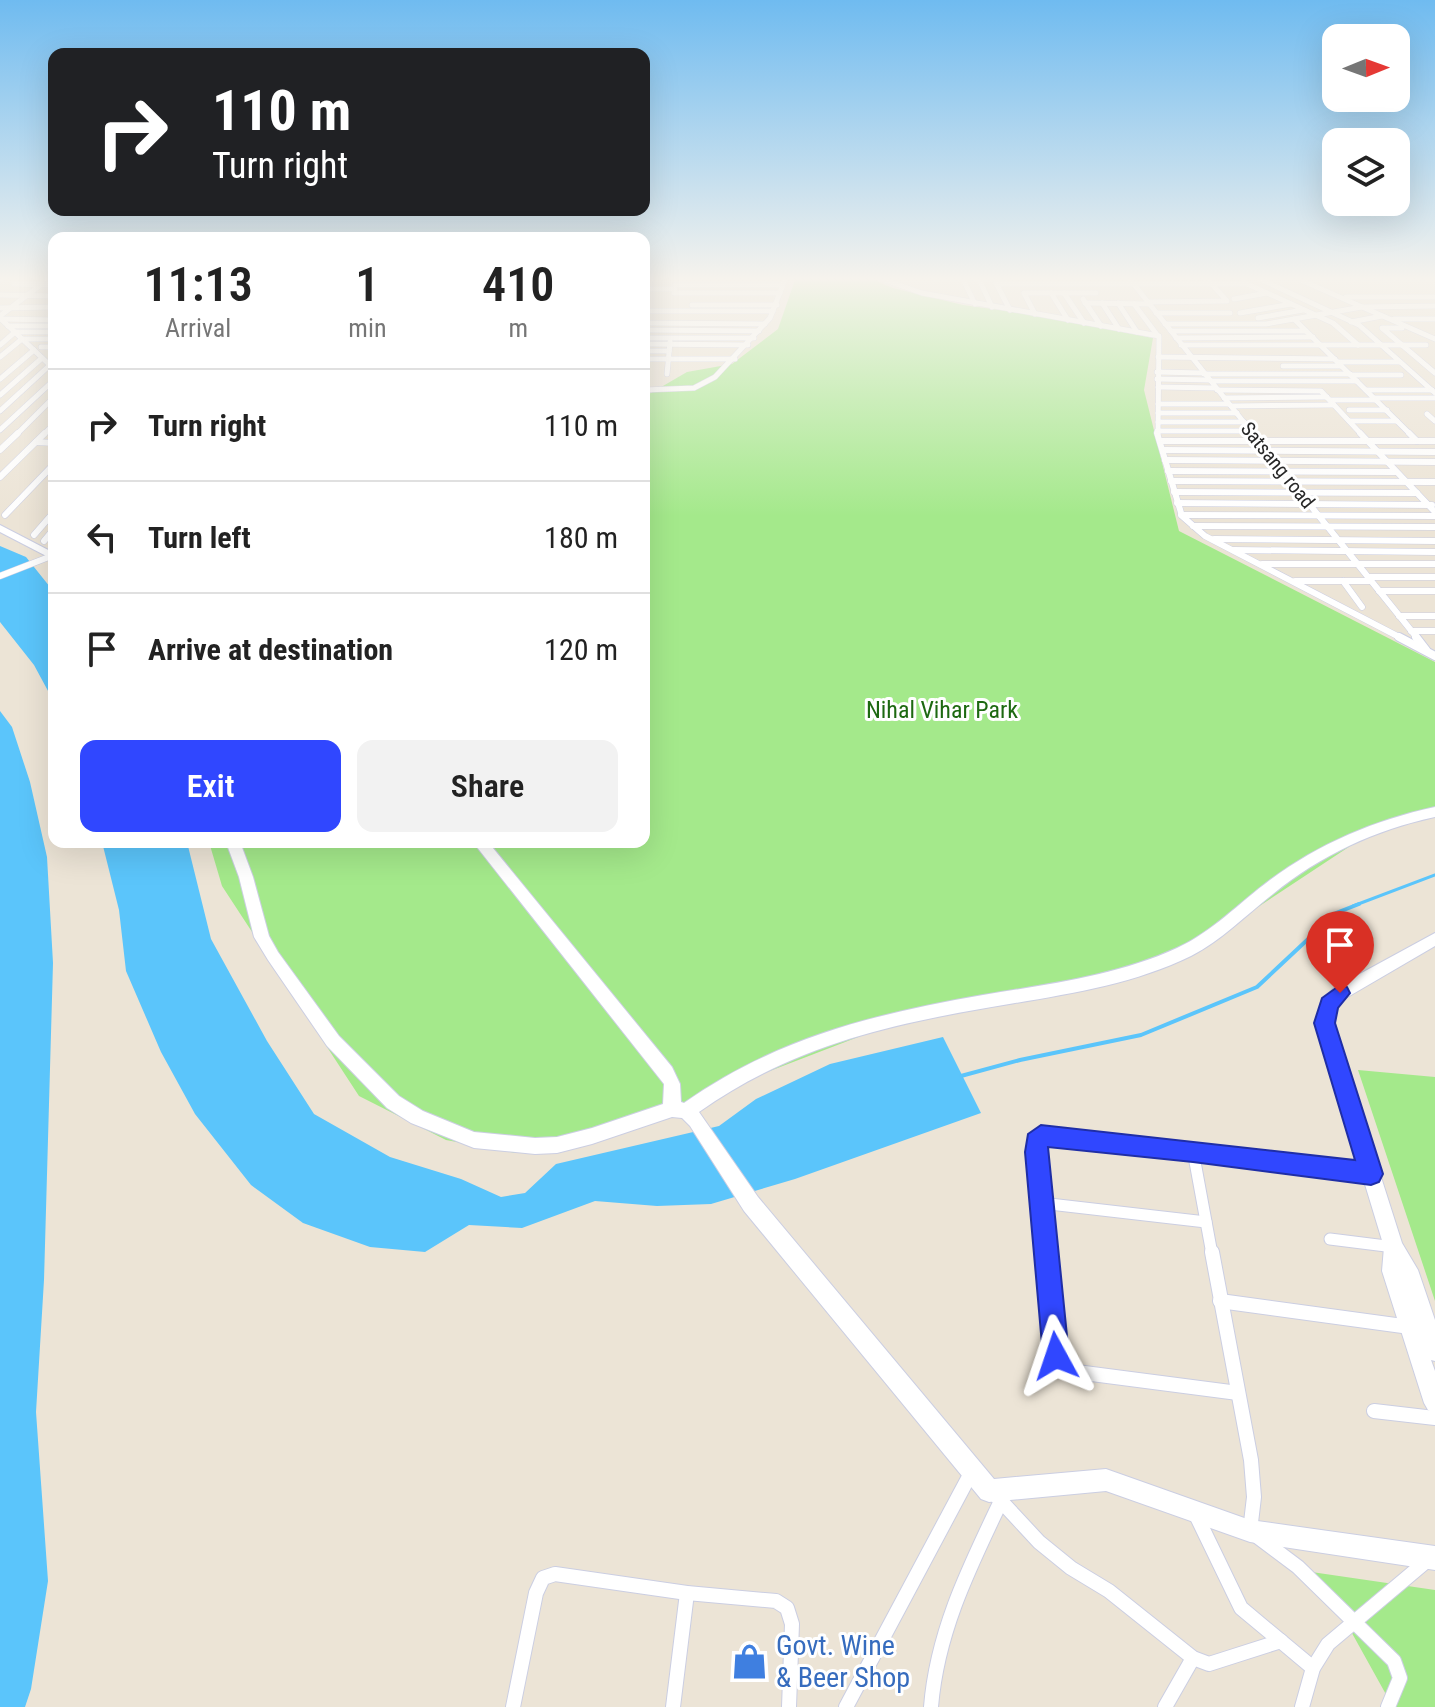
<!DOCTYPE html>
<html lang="en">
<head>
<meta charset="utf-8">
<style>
	body { margin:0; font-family:"Roboto Condensed",sans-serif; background:#f2f2f2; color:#222; height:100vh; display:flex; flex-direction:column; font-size:30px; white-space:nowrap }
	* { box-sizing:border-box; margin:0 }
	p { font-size:26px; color:#767676 }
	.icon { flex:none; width:44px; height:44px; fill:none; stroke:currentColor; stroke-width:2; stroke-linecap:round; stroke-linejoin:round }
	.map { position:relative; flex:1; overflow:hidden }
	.side { position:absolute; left:48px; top:232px; width:602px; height:616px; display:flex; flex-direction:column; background:#fff; border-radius:16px; box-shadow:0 8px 32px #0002 }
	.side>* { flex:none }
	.hud { position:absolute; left:48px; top:48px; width:602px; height:168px; border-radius:16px; box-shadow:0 8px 32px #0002; background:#202124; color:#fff; overflow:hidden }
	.needle { width:52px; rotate:89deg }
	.fabs { position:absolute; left:1322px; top:24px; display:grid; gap:16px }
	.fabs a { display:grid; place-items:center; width:88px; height:88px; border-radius:16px; background:#fff; box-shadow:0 8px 32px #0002; font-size:40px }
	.pin { position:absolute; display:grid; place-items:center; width:68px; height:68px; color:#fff; margin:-82px -34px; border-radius:50% 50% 50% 0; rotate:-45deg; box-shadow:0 0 8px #0007 }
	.pin .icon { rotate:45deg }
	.me { position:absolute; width:88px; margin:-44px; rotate:355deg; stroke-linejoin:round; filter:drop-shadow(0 0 6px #0008) }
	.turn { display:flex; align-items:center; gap:28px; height:168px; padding:0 32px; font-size:36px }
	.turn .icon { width:104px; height:104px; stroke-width:2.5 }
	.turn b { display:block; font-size:56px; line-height:68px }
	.eta { display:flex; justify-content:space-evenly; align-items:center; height:136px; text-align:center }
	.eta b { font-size:48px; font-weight:600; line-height:56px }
	.primary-button { display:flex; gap:16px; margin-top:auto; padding:16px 32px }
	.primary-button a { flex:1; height:92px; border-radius:16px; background:#3047ff; color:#fff; font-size:32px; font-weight:600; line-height:92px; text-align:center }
	.primary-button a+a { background:#f2f2f2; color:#222 }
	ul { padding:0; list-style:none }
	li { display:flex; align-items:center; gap:24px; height:112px; padding:0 32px; border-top:2px solid #e0e0e0 }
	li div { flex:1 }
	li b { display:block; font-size:30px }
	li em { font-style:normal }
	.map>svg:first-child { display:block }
	.green { fill:#a4e98b }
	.water { fill:#5bc5fb }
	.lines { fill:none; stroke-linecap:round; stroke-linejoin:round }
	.stream-far1 { stroke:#5bc5fb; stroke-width:3 }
	.stream { stroke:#5bc5fb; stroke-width:4 }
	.street-far4-casing { stroke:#cbcee2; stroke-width:6 }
	.street-far3-casing { stroke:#cbcee2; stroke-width:7 }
	.street-far2-casing { stroke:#cbcee2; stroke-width:10 }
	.street-far1-casing { stroke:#cbcee2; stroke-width:13 }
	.street-casing { stroke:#cbcee2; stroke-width:16 }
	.secondary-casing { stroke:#cbcee2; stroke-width:2 }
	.street-far4 { stroke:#fff; stroke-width:5 }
	.street-far3 { stroke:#fff; stroke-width:6 }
	.street-far2 { stroke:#fff; stroke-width:8 }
	.street-far1 { stroke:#fff; stroke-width:11 }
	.street { stroke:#fff; stroke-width:14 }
	.secondary { fill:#fff; fill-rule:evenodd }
	.route { fill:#3047ff; stroke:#1f2ea6; stroke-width:2 }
	.labels { text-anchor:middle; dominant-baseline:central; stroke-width:6; stroke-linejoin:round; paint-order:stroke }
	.far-street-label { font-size:20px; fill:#272727; stroke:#fff }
	.park-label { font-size:24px; fill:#1d6911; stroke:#fff }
	.near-shop-label { font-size:28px; fill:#366cbe; stroke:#fff; text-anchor:start }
</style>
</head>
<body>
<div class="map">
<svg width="1435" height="1707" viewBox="0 0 1435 1707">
	<rect width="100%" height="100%" fill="#ece4d6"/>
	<g class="green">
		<polygon points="796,277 866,277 893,288 963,305 1036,315 1153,338 1144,390 1179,531 1435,662 1435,814 1379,827 1170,965 1082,991 918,1014 666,1111 516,1153 446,1140 359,1096 222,886 209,842 644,842 644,397 687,372 732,364 778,329"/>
		<polygon points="1358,1070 1435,1077 1435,1301"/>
		<polygon points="1291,1569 1435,1590 1435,1707 1393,1707 1348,1626"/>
	</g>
	<g class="water">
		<polygon points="0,546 26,557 54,592 54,702 34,665 0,622"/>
		<polygon points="0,711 12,727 30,782 47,857 53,963 44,1280 36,1412 48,1581 31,1689 25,1707 0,1707"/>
		<polygon points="102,842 187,842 211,939 267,1041 314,1114 390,1157 461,1179 501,1197 525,1193 556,1164 719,1126 756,1099 830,1064 943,1037 981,1113 795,1179 711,1204 657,1206 595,1201 522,1228 469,1225 425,1252 370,1247 303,1223 251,1185 195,1114 161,1052 126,971 119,910"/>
	</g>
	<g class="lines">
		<polyline class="stream-far1" points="1353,906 1435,875"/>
		<polyline class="stream" points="961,1076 1020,1060 1141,1035 1257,987 1336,913 1359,904"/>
		<defs>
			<g id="street-far4">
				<polyline points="876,277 922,293 1159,336 1158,435"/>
				<polyline points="962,277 975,304"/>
				<polyline points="978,277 992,307"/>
				<polyline points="1128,277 1254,435"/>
				<polyline points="1129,277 1435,278"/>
				<polyline points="933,278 1006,278"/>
				<polyline points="1260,279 1359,325 1435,393"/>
				<polyline points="0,280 4,277"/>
				<polyline points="1303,281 1435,339"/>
				<polyline points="1243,282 1333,323 1358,345"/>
				<polyline points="996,283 1010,310"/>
				<polyline points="14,284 54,285"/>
				<polyline points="997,284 1247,284"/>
				<polyline points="675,285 781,285"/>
				<polyline points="644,289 675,289"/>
				<polyline points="674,293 780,293"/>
				<polyline points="1051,293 1068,320"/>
				<polyline points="1064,293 1084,323"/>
				<polyline points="0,295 54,296"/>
				<polyline points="1346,297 1435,297"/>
				<polyline points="1083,299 1101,326"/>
				<polyline points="1234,299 1267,293"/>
				<polyline points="1148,302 1227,301 1210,282"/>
				<polyline points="1085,303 1150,304"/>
				<polyline points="1102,303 1119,329"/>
				<polyline points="1118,303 1137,332"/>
				<polyline points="1134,304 1158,336"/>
				<polyline points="692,305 777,305"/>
				<polyline points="0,308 54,307"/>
				<polyline points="644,311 773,311"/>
				<polyline points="1156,313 1230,313"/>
				<polyline points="1240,313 1291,304"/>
				<polyline points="1035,314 1024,293 1096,293"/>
				<polyline points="0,316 51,277"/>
				<polyline points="0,318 54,369"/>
				<polyline points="1258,318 1303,310"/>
				<polyline points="1,319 54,320"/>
				<polyline points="1394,319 1435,319"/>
				<polyline points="1351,322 1382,316"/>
				<polyline points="644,323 765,324"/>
				<polyline points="1165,324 1266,324 1294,319"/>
				<polyline points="8,326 54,326"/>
				<polyline points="1402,328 1382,328 1435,373"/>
				<polyline points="644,330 759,331"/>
				<polyline points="1171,331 1306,331"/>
				<polyline points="644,338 754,338"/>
				<polyline points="1176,338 1313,337"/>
				<polyline points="644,344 748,345"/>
				<polyline points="0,345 15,332 54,332"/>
				<polyline points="1181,345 1426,345"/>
				<polyline points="41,347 54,347"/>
				<polyline points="644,351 669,351"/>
				<polyline points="0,357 22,339 50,339"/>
				<polyline points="1158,357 1335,359"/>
				<polyline points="644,359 735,359"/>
				<polyline points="1338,362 1400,362"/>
				<polyline points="1283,366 1341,366"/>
				<polyline points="1157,372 1203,373"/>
				<polyline points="667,374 670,342"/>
				<polyline points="1204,374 1350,374"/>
				<polyline points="1351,375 1401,375"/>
				<polyline points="0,379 34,350"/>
				<polyline points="1157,379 1209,380"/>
				<polyline points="1211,381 1357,381"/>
				<polyline points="1158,387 1216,388"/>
				<polyline points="644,390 694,388 715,377 770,318 786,277"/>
				<polyline points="1217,390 1321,391 1362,435"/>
				<polyline points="1366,390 1432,390"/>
				<polyline points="0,395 42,358"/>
				<polyline points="1224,398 1327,397"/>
				<polyline points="1374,398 1435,398"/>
				<polyline points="1330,400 1376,400"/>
				<polyline points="1158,404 1229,404"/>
				<polyline points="1231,406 1334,405"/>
				<polyline points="1349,410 1387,410"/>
				<polyline points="0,411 50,365"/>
				<polyline points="1158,413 1237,413"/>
				<polyline points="1427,414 1435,421"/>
				<polyline points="1349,421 1397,421"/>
				<polyline points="1158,422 1244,422"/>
				<polyline points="0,430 54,380"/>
				<polyline points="1157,431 1251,431"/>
				<polyline points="16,435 54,397"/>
				<polyline points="43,435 54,424"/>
				<polyline points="1411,435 1294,319 1362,307 1435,306"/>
			</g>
			<g id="street-far3">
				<polyline points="1157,433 1182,516 1205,536 1403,639"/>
				<polyline points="1252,433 1418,639"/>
				<polyline points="1360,433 1435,512"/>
				<polyline points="1409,433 1417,441"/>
				<polyline points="1160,441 1435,441"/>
				<polyline points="36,442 54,443"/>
				<polyline points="0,450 18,433"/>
				<polyline points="1163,450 1435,452"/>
				<polyline points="1165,460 1435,462"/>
				<polyline points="1168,471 1396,472"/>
				<polyline points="0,477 45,433"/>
				<polyline points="1171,481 1435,482"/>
				<polyline points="1174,492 1417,493"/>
				<polyline points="1177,503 1432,505"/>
				<polyline points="5,515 54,464"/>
				<polyline points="1181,515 1435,516"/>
				<polyline points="1193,526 1435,527"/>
				<polyline points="34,535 54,512"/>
				<polyline points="1214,539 1435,541"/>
				<polyline points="44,541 54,529"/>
				<polyline points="1234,550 1435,552"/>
				<polyline points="1262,564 1435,564"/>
				<polyline points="0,576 54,555"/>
				<polyline points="1368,577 1435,577"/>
				<polyline points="1295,581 1371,581"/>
				<polyline points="1343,581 1362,607"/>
				<polyline points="1379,591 1435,591"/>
				<polyline points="1399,616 1435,616"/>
				<polyline points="1411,631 1435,631"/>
			</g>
			<g id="street-far2">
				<polyline points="1399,637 1435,656"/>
				<polyline points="1416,637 1426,650"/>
			</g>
			<g id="street-far1">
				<polyline points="1041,1203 1206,1222"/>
				<polyline points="1330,1239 1394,1247"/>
				<polyline points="1046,1254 1036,1142 1041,1136 1049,1134 1193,1151"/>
				<polyline points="1212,1254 1193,1151 1371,1174"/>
			</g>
			<g id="street">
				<polyline points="1046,1252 1056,1356 1069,1371 1238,1393"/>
				<polyline points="1212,1252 1251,1460 1254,1497 1250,1531 1298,1567 1394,1661 1400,1678 1388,1707"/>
				<polyline points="1220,1301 1410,1327"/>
				<polyline points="1374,1411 1435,1418"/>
				<polyline points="1001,1501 1039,1542 1071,1568 1109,1591 1193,1658 1209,1664 1281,1641"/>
				<polyline points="1197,1517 1241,1608 1313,1668"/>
				<polyline points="513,1707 536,1593 543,1578 555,1574 687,1593 776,1601 787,1608 792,1624 789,1707"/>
				<polyline points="673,1707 687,1593"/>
				<polyline points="846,1707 971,1473"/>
				<path d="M931 1707C937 1632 969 1568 1001 1501L998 1498"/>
				<polyline points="1165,1707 1193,1658"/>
				<polyline points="1302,1707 1313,1668 1328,1644 1429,1559"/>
			</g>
			<g id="secondary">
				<polygon points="0,525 54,553 54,560 0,532"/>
				<path d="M1435 807V817C1375 830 1321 855 1273 894 1246 915 1222 940 1191 956 1128 987 1055 996 986 1008 881 1026 788 1049 699 1112L758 1197 994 1479 1106 1469 1250 1520 1435 1546V1570L1250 1542 1106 1491 989 1502 981 1499 744 1211 690 1126 682 1118 672 1117 592 1144 557 1153 535 1154 474 1148 411 1123 387 1108 327 1046 268 960 254 937 239 877 226 842H240L253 877 269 936 278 952 339 1036 399 1096 423 1111 474 1132 535 1138 557 1137 592 1128 663 1104 664 1084 473 842H488L672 1067 680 1084 681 1102 684 1103C776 1038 874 1014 983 995 1049 984 1116 976 1177 948 1212 932 1239 903 1270 880 1320 843 1375 820 1435 807Z"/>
				<polygon points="1435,933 1435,946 1346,998 1336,1007 1332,1023 1402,1243 1418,1270 1435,1320 1435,1361 1431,1360 1435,1371 1435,1414 1428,1410 1424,1403 1382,1271 1384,1247 1316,1023 1323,999 1334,988"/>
			</g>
		</defs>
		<use href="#street-far4" class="street-far4-casing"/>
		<use href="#street-far3" class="street-far3-casing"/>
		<use href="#street-far2" class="street-far2-casing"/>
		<use href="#street-far1" class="street-far1-casing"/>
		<use href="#street" class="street-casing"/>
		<use href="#secondary" class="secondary-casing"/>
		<use href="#street-far4" class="street-far4"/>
		<use href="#street-far3" class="street-far3"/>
		<use href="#street-far2" class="street-far2"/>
		<use href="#street-far1" class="street-far1"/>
		<use href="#street" class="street"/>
		<use href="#secondary" class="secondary"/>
	</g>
	<linearGradient id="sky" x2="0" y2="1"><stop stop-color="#6fbbf0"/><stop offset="0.54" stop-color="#f6f3ed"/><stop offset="1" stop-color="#f6f3ed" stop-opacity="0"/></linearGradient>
	<rect width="1435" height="516" fill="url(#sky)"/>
	<polygon class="route" points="1340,985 1347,987 1350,993 1338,1008 1335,1023 1383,1174 1379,1182 1371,1185 1193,1162 1048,1147 1069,1356 1065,1366 1056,1369 1046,1366 1043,1356 1025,1152 1028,1134 1041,1125 1355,1160 1314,1023 1322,998"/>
	<defs>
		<symbol id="shop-bare" viewBox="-9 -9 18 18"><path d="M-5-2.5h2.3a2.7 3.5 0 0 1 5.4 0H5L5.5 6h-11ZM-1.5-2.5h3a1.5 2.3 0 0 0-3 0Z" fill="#3f7fe0" stroke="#fff" stroke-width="2.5" paint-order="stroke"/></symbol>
	</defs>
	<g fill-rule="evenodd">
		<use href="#shop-bare" x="724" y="1636" width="51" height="51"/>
	</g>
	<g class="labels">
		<g class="far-street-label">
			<text transform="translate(1278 465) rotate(51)">Satsang road</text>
		</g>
		<g class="park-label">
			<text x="942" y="710">Nihal Vihar Park</text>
		</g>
		<g class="near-shop-label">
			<text x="776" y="1645">Govt. Wine<tspan x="776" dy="32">&amp; Beer Shop</tspan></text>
		</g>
	</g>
</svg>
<div class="fabs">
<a><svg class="needle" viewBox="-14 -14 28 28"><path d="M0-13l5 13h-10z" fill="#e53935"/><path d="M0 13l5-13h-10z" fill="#767676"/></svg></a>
<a><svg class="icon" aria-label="layers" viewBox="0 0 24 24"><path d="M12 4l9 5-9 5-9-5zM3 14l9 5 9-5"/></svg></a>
</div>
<div class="pin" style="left:1340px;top:993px;background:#d93025"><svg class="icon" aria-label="arrive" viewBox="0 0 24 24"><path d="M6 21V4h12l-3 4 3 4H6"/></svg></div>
<svg class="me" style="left:1056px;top:1356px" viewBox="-20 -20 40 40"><path d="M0-17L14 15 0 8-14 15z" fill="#3047ff" stroke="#fff" stroke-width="4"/></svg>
<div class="hud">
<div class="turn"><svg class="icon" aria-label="right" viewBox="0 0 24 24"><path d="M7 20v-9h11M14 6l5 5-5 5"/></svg><div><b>110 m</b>Turn right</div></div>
</div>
<section class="side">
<div class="eta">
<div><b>11:13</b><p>Arrival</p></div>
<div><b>1</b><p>min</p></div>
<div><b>410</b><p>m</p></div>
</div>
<ul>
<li><svg class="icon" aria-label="right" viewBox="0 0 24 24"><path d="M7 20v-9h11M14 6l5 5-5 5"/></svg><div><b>Turn right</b></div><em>110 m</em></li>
<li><svg class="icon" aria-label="left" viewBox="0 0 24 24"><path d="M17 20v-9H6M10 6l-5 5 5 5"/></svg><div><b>Turn left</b></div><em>180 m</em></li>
<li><svg class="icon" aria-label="arrive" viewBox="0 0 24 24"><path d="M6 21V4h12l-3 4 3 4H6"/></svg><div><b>Arrive at destination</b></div><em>120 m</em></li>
</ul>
<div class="primary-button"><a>Exit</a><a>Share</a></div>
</section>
</div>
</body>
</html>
